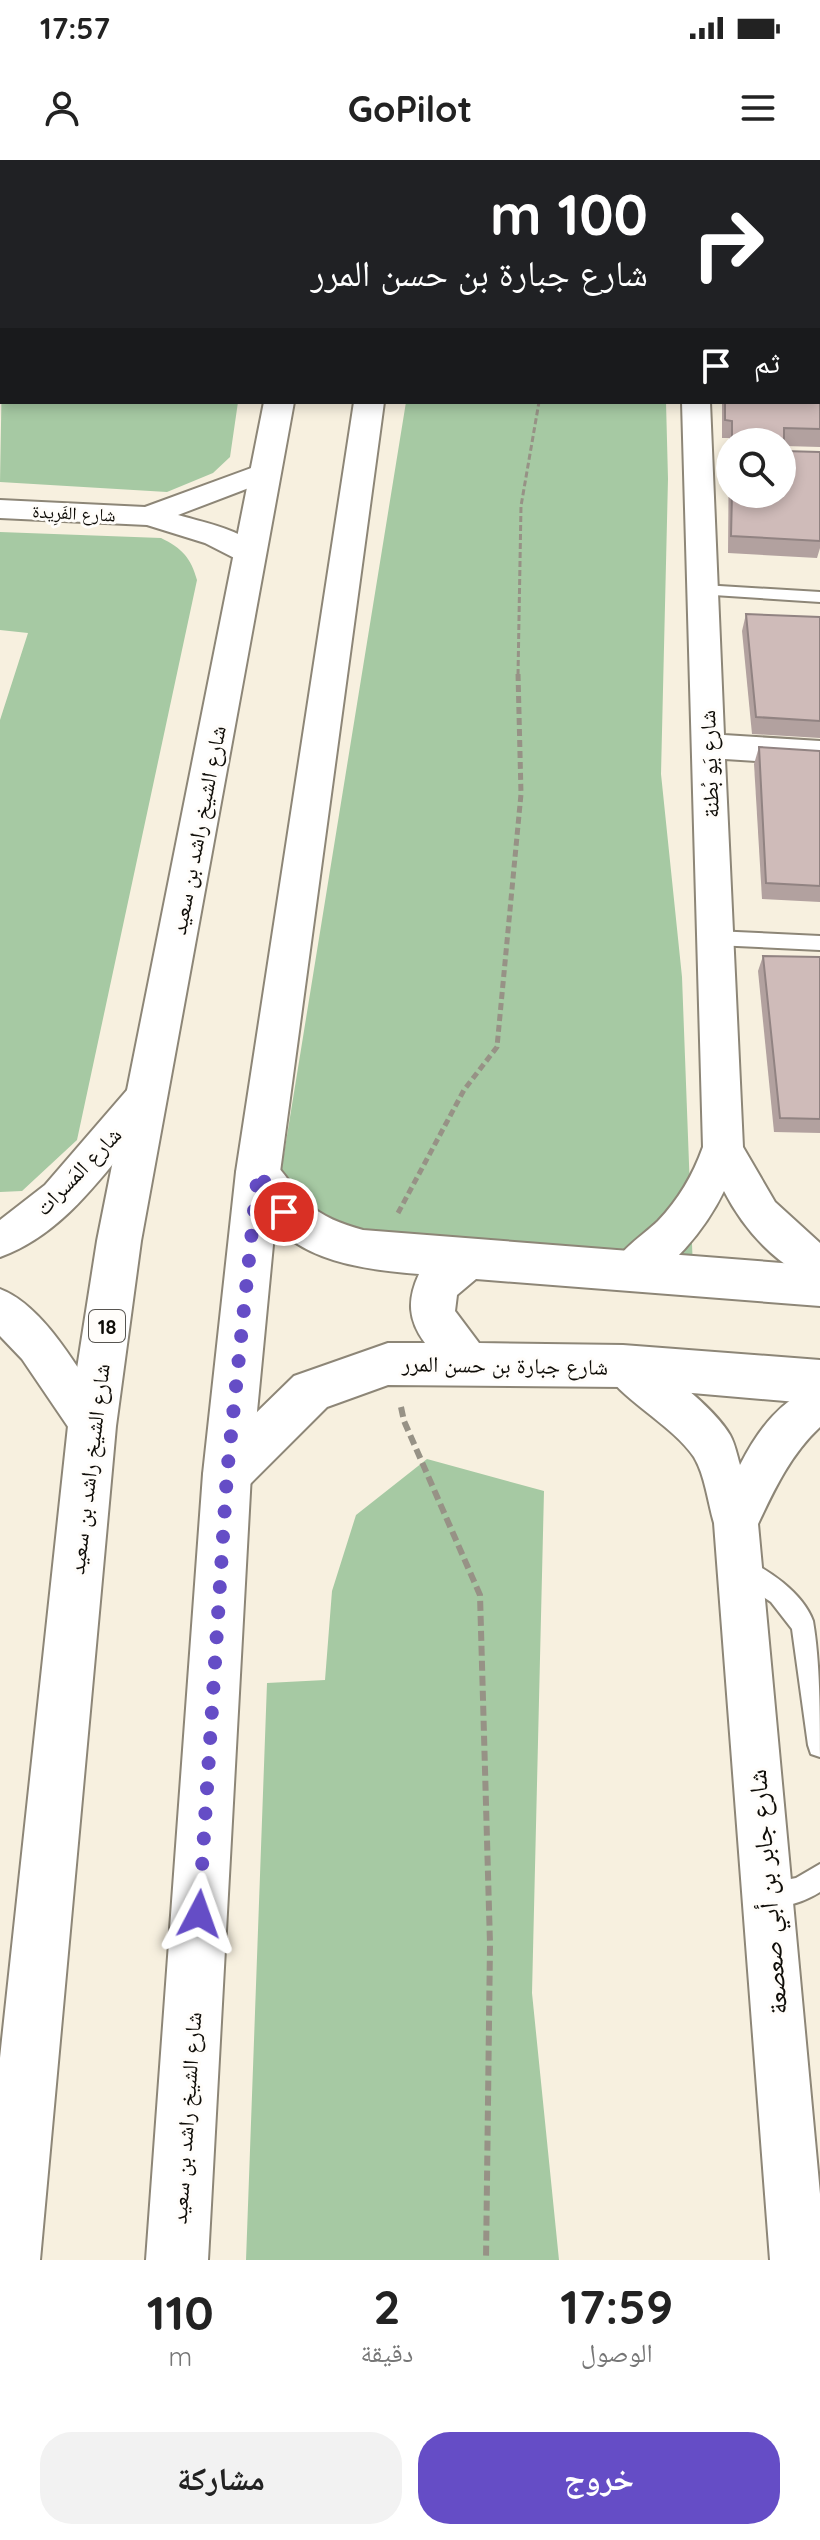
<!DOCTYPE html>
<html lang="ar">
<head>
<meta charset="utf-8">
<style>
	body { margin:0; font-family:Quicksand,"Noto Naskh Arabic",sans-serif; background:#f2f2f2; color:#222; direction:rtl; height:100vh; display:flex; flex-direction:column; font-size:30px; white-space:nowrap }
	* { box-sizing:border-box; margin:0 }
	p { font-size:26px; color:#767676 }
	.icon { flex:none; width:44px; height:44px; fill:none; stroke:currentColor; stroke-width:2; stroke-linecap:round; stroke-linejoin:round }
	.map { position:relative; height:2100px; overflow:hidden; direction:ltr }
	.details { display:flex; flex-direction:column; background:#fff; flex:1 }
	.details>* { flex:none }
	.top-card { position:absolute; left:0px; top:0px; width:820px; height:244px; box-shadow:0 4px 12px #0003; direction:rtl; background:#202124; color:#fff; overflow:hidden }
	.buttons { position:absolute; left:716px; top:268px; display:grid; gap:16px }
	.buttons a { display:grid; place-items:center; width:80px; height:80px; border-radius:50%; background:#fff; box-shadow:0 4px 12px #0003; font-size:40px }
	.pin { position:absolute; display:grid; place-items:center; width:68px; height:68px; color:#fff; margin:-34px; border:4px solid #fff; border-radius:50%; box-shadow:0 2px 8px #0007 }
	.me { position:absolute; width:88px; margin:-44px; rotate:4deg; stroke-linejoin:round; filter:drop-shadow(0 0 6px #0008) }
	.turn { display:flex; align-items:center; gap:28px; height:168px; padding:0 40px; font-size:36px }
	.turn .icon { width:104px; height:104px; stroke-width:2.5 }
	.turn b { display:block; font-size:56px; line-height:68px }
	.then { display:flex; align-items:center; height:76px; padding:0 40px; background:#0003; gap:16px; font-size:30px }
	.eta { display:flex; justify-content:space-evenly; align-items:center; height:136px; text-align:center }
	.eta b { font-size:48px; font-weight:800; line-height:56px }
	.cta { display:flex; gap:16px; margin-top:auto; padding:16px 40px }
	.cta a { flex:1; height:92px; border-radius:32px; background:#654dc6; color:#fff; font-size:32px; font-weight:800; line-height:92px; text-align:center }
	.cta a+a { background:#f2f2f2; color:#222 }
	.status { display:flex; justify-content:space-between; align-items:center; height:56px; padding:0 40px; background:#fff; direction:ltr }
	.status svg { height:22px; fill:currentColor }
	header { display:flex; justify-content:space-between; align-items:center; height:104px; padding:0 40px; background:#fff; font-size:36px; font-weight:800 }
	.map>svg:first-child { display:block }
	.green { fill:#a6c9a3 }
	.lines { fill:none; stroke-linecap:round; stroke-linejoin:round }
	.lane-casing { stroke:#8d8677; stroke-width:4 }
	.street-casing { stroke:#8d8677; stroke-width:4 }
	.secondary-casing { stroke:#8d8677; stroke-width:4 }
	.primary-casing { stroke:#8d8677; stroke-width:4 }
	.path-far2 { stroke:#979286; stroke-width:3; stroke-dasharray:6 3; stroke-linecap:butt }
	.path-far1 { stroke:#979286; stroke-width:5; stroke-dasharray:7 4; stroke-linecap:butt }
	.path { stroke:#979286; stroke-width:6; stroke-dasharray:10 5; stroke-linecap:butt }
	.lane { fill:#fff; fill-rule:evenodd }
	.street { fill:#fff; fill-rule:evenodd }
	.secondary { fill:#fff; fill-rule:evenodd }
	.primary { fill:#fff; fill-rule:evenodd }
	.wall { fill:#b2a19f; fill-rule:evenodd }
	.building { fill:#cfbbb9; stroke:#918382; stroke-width:2 }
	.route { stroke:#654dc6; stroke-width:14; stroke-dasharray:0 25.2 }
	.labels { text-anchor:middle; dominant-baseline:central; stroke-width:6; stroke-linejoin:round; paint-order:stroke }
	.far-street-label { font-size:18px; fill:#0f0d08; stroke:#fffdfa }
	.shield { fill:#fffdfa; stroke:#575551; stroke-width:2 }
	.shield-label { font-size:20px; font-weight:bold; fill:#0f0d08 }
	.street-label { font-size:22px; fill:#0f0d08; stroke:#fffdfa }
	.near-street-label { font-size:26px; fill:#0f0d08; stroke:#fffdfa }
</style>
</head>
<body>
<div class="status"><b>17:57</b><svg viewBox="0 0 49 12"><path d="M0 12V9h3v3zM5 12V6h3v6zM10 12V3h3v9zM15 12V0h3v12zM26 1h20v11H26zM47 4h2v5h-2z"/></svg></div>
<header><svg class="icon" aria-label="menu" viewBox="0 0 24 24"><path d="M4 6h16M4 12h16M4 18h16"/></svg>GoPilot<svg class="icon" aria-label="person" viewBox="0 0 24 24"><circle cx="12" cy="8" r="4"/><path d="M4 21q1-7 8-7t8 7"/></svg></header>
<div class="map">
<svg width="820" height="2100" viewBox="0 0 820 2100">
	<rect width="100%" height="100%" fill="#f7f0df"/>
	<g class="green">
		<polygon points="2,207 2,242 238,242 230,297 213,313 167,332 0,322"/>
		<polygon points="406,242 666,242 668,319 661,614 682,817 693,1110 328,1069 279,1025"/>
		<path d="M0 372 161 378C182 388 191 398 197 420L77 980 22 1031 0 1032V560L28 473 0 470Z"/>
		<polygon points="427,1299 544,1331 532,1833 559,2100 246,2100 267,1523 325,1520 332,1431 356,1355"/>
	</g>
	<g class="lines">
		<defs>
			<g id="lane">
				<rect x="818" y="176" width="2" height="9"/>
				<polygon points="703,425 820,432 820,442 698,434 698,426"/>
				<polygon points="715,771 820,776 820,790 715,785 706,778"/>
				<path d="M740 1397C767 1408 803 1433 813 1461 820 1501 820 1555 820 1597L811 1594 808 1585 792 1469 771 1442 732 1416 729 1408 732 1400Z"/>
				<path d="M820 1704V1732C802 1743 779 1751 759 1743L755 1734 759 1725 796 1718Z"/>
			</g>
			<g id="street">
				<polygon points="35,0 59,0 34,2"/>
				<polygon points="2,107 2,127 0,128 0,108"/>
				<path d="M682 242H710L724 575 820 581V605L725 599 743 987 775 1042 820 1083V1123C778 1108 744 1070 724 1031 706 1068 671 1113 631 1128L617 1123 611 1110C620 1089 641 1077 658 1061 679 1039 693 1015 703 987Z"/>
				<path d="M265 303 275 306 279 312 275 318 178 355C205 363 249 370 265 396L261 403 250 406 205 383 147 365 0 358V340L145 347Z"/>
				<path d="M148 917 162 922 167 933C157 953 140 971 126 988 90 1032 55 1077 0 1097V1060L45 1025 134 922Z"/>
				<path d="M0 1129C45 1146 80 1213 107 1252L114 1266 107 1280 92 1286 77 1280 22 1199 0 1176Z"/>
				<path d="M623 1187C653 1198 714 1247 730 1275 735 1284 737 1295 740 1305 759 1268 781 1239 820 1224V1267C791 1294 775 1328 758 1364L820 2034V2100H770L714 1363C708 1343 705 1315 694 1297 672 1264 616 1237 602 1206L608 1192Z"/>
			</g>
			<g id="secondary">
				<polygon points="492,0 520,0 491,2"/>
				<polygon points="784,0 820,0 820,9 818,2"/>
				<rect x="818" y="28" width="2" height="16"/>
				<path d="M258 993C281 1002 289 1025 306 1042 322 1057 342 1064 363 1070L820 1106V1146L476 1119 457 1135 455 1151 479 1183 623 1185 820 1200V1244L623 1227 388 1225 327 1247 244 1330 227 1337 210 1330 203 1314 210 1298 294 1216 388 1183H425C408 1160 407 1140 419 1114 334 1107 276 1094 236 1012L243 999Z"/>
			</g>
			<g id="primary">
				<rect x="387" y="0" width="26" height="2"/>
				<polygon points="264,242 294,242 141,1081 116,1266 40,2100 0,2100 0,1898 68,1266 97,1081"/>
				<polygon points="354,242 384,242 280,1012 251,1314 208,2100 146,2100 203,1314 236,1012"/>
			</g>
		</defs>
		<use href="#lane" class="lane-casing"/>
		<use href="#street" class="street-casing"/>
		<use href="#secondary" class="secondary-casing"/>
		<use href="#primary" class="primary-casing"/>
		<polyline class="path-far2" points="518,515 521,346 539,242"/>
		<polyline class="path-far1" points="398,1053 464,930 497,887 521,634 518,513"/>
		<polyline class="path" points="401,1247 404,1261 480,1435 490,1784 486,2100"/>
		<use href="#lane" class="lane"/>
		<use href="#street" class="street"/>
		<use href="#secondary" class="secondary"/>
		<use href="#primary" class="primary"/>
	</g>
	<g class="wall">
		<rect x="818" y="72" width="2" height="66"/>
		<path d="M820 205V287L784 286V291L820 292V388L817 398 728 393 729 278H722V242H818ZM730 282H782V334H730Z"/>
		<polygon points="746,454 820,457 820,578 752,574 742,471"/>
		<polygon points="759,587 820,591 820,742 762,739 754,604"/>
		<polygon points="763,796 820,797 820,973 774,972 758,811"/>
	</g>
	<g class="building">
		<polygon points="818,72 820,72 820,121 818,120"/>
		<polygon points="818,205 820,205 820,269 784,268 784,291 820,292 820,381 731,376 732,334 782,334 782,282 732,282 732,261 725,260 725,242 818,242"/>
		<polygon points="746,454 820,457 820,561 756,557"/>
		<polygon points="759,587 820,591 820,726 766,723"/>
		<polygon points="763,796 820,797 820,959 780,958"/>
	</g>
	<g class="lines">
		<polyline class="route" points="199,1754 227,1314 258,1012 284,1052"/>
	</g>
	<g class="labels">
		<g class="far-street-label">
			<text transform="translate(74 353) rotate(3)">شارع الفَرِيدة</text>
		</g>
		<rect class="shield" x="89" y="1150" width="36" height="32" rx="6"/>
		<g class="shield-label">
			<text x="107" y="1166">18</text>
		</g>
		<g class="street-label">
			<text transform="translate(709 604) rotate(-92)">شارع يَو بُطنة</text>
			<text transform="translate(198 670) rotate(-79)">شارع الشيخ راشد بن سعيد</text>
			<text transform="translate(78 1011) rotate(-46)">شارع المَسرات</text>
			<text transform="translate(505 1205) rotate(1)">شارع جبارة بن حسن المرر</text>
			<text transform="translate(89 1309) rotate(-83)">شارع الشيخ راشد بن سعيد</text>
			<text transform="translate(186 1958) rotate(-86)">شارع الشيخ راشد بن سعيد</text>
		</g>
		<g class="near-street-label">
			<text transform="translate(767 1732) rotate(-95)">شارع جابر بن أبي صعصعة</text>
		</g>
	</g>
</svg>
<div class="buttons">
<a><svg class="icon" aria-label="search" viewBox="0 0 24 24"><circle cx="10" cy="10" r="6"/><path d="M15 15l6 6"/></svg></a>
</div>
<div class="pin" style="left:284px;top:1052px;background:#d93025"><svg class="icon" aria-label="arrive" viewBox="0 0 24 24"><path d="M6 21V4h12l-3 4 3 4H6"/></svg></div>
<svg class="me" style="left:199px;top:1754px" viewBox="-20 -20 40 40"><path d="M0-17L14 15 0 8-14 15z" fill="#654dc6" stroke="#fff" stroke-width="4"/></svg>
<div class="top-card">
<div class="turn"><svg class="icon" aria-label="right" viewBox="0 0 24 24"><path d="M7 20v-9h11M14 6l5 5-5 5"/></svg><div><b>100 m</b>شارع جبارة بن حسن المرر</div></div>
<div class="then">ثم<svg class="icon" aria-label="arrive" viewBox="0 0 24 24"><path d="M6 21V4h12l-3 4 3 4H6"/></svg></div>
</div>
</div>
<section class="details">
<div class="eta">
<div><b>17:59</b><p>الوصول</p></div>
<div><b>2</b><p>دقيقة</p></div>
<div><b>110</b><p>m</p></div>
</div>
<div class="cta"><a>خروج</a><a>مشاركة</a></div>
</section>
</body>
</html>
